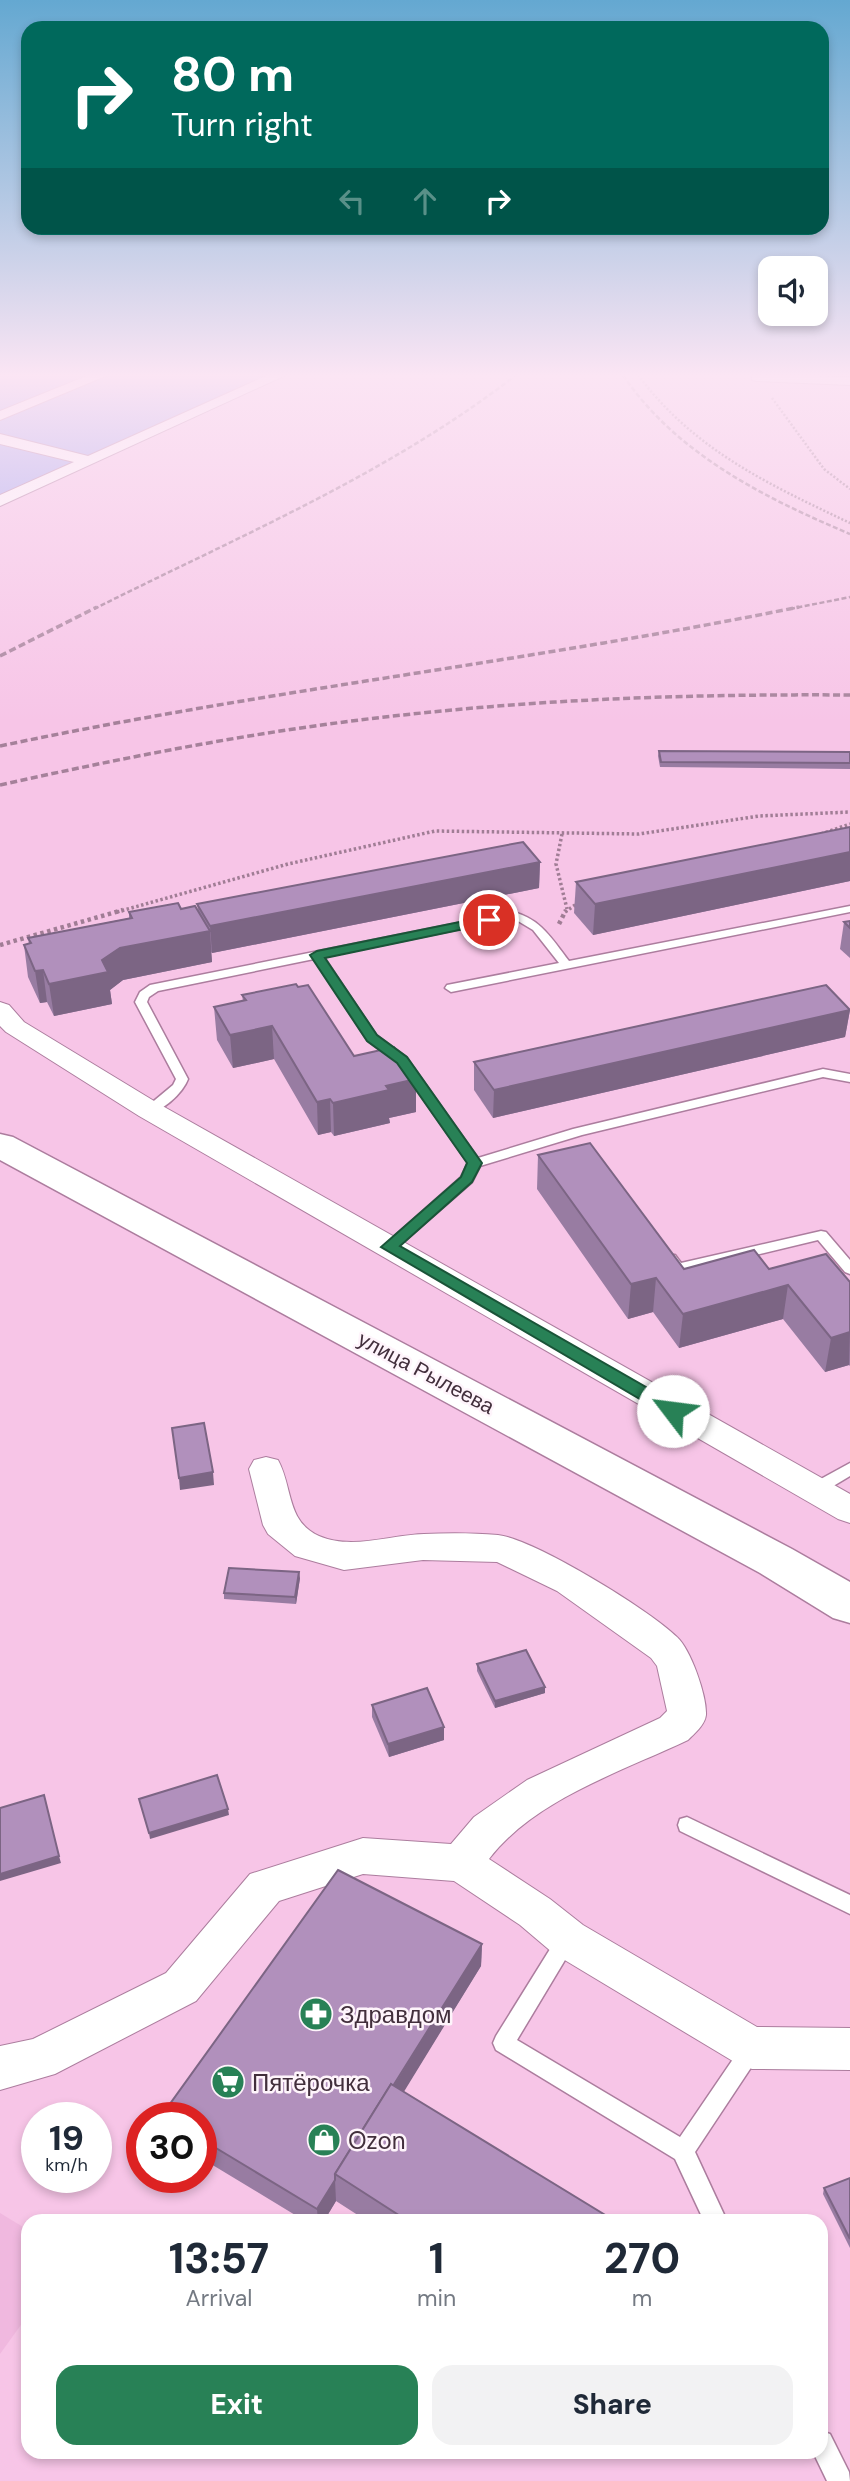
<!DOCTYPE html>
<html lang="en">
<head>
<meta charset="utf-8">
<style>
	body { margin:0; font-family:"DM Sans",sans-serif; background:#f2f2f3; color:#1f2937; height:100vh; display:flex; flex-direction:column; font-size:26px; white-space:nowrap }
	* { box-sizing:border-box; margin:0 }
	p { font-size:23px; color:#747a83 }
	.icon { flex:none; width:38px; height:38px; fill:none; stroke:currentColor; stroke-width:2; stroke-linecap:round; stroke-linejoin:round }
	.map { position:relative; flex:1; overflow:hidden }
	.side { position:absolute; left:21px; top:2214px; width:807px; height:245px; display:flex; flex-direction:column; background:#fff; border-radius:21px; box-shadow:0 4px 10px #0003 }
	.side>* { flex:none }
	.guide { position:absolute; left:21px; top:21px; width:808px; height:214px; border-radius:21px; box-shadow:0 4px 10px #0003; background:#00695c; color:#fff; overflow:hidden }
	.controls { position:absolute; left:758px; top:256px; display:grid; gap:14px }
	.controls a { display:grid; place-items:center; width:70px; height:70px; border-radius:14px; background:#fff; box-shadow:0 4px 10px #0003; font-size:35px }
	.speed { position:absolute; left:21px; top:2102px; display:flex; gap:14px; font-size:35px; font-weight:700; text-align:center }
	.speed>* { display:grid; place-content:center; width:91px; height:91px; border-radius:50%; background:#fff; box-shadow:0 4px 10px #0003; line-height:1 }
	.speed small { font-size:18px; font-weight:400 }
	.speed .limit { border:10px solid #d22; background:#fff; color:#111 }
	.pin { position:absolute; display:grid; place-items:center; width:60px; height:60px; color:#fff; margin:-30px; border:4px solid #fff; border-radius:50%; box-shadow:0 2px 7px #0007 }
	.me { position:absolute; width:77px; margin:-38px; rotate:300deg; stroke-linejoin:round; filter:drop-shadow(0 0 5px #0008) }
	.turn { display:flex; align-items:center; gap:24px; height:147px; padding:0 35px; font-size:32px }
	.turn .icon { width:91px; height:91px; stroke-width:2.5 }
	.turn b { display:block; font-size:49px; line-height:60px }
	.lanes { display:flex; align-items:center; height:66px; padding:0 35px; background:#0003; justify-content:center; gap:35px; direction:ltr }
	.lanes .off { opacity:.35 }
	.eta { display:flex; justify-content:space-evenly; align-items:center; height:119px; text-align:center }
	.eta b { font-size:42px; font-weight:800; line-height:49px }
	.button { display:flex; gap:14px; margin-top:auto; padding:14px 35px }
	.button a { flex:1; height:80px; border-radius:21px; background:#288156; color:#fff; font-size:28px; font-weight:800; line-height:80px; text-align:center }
	.button a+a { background:#f2f2f3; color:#1f2937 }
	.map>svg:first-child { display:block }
	.built { fill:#f0b8df }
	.green { fill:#9ca5f0 }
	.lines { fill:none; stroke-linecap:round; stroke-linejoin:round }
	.lane-casing { stroke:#ac7d9e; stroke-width:3 }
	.street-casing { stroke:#ac7d9e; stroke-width:2 }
	.primary-casing { stroke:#ac7d9e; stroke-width:3 }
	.path-far2 { stroke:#a07d95; stroke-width:2.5; stroke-dasharray:2 2; stroke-linecap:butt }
	.path-far1 { stroke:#a07d95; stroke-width:3.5; stroke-dasharray:2.5 2.5; stroke-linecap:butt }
	.path { stroke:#a07d95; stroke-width:4.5; stroke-dasharray:3.5 3.5; stroke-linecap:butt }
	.lane { fill:#fff; fill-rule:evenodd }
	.street { fill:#fff; fill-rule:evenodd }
	.primary { fill:#fff; fill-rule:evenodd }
	.rail-far1 { stroke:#a5819a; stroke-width:2.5; stroke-dasharray:5 2.5; stroke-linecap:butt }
	.rail { stroke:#a5819a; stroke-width:3.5; stroke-dasharray:7 3.5; stroke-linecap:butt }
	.wall { fill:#987ca2 }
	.shaded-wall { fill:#7c6584 }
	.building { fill:#b190bc; stroke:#7c6584; stroke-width:2 }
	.route { fill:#288156; stroke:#1a5438; stroke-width:2 }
	.labels { text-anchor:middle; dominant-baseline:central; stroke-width:5; stroke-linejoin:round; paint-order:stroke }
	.street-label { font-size:21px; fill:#422f3c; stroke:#fef4fb }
	.near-poi-label { font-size:24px; fill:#422f3c; stroke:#fef4fb; text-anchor:start }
</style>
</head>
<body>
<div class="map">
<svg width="850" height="2481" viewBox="0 0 850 2481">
	<rect width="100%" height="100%" fill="#f7c5e7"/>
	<polygon class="built" points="0,2213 28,2230 28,2315 0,2354"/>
	<polygon class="green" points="0,375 273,375 0,495"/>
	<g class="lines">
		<defs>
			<g id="lane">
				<path d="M850 906V912L451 992 445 988 447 985 559 963 533 930 513 918 324 957 376 1035 406 1057 478 1158 573 1129 823 1069 850 1074V1082L823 1077 582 1135 480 1166 472 1182 394 1250 389 1252 382 1247 461 1177 468 1163 398 1063 368 1041 314 959 158 991 149 997 147 1002 188 1079C183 1093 160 1115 144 1113L143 1110 173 1085 176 1079 135 1002 140 992 150 985 513 912C541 919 552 939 569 961Z"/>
				<polygon points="821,1231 826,1232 850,1260 850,1274 845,1272 818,1240 677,1274 672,1272 663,1258 665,1255 675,1255 681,1263"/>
				<polygon points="850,1463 850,1476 820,1494 808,1494 806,1490 808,1486"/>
				<polygon points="687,1817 850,1895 850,1914 680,1831 678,1825 680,1819"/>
				<polygon points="567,1930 574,1933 577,1939 574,1945 517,2040 680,2137 744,2043 751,2040 758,2043 761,2050 758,2057 695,2152 727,2221 704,2221 675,2159 496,2050 493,2043 496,2036 560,1933"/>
				<polygon points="821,2431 830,2434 849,2472 850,2481 827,2481 813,2452 821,2452"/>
			</g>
			<g id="street">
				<polygon points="89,375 108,375 0,420 0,411"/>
				<polygon points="268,375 286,375 0,506 0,495 74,462 0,444 0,434 88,456"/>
				<polygon points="752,375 850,377 850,385 757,381 752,380"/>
				<polygon points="0,1002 9,1005 24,1022 159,1104 850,1494 850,1523 838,1519 139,1116 6,1032 0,1026"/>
				<path d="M266 1457 278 1460C293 1487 286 1521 319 1536 351 1550 390 1535 424 1534 448 1533 474 1533 498 1535 534 1539 650 1610 677 1637 691 1650 707 1696 706 1715 705 1725 694 1734 688 1740 621 1772 535 1799 489 1859L550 1899 583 1925 757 2027 850 2028V2070L752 2069 736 2063 553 1953 520 1925 454 1881 363 1874 279 1901 196 2001 55 2074 0 2090V2046L33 2039 166 1973 250 1874 363 1838 451 1844 474 1817 527 1780 660 1718 667 1711 657 1666 651 1658 557 1591 497 1562 423 1560 344 1570 295 1556 268 1534 263 1525 249 1469 254 1460Z"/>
			</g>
			<polygon id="primary" points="0,1134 13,1137 792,1549 850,1582 850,1623 833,1618 760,1573 0,1160"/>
		</defs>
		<use href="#lane" class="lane-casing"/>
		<use href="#street" class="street-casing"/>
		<use href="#primary" class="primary-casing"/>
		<g class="path-far2">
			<path d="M638 375C694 450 768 484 850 523"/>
			<polyline points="772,398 824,469 850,489"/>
		</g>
		<g class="path-far1">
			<polyline points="562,834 556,864 567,909"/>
			<polyline points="821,834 850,824"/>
			<polyline points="117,912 288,864 435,831 639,834 759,816 850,812"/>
			<polyline points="565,912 578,903"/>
		</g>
		<g class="path">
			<polyline points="559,924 566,910"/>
			<polyline points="0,945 123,910"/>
		</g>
		<use href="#lane" class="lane"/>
		<use href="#street" class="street"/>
		<use href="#primary" class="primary"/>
		<g class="rail-far1">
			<path d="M623 375C676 454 765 498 850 534"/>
			<path d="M94 609C237 537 389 474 516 375"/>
			<polyline points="790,609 850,597"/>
		</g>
		<g class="rail">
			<polyline points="0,656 97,607"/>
			<path d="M0 746C265 690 534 661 799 607"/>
			<path d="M0 785C140 754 280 727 422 713 564 698 707 694 850 695"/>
		</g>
	</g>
	<g class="wall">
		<polygon points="659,751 850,752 850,769 660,767 658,756"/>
		<polygon points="850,827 850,881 593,935 574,913 576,882"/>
		<polygon points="540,862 539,888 212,953 211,952 212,962 123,980 110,990 112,1004 54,1016 47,1002 40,1003 28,977 24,945 29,944 28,938 129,918 129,912 181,909 198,910 197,904"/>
		<polygon points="850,921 850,958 840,949 844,922"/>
		<polygon points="298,987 354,1056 416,1112 389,1118 390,1123 334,1136 331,1132 318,1135 274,1059 233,1068 217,1040 214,1007 243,1001 242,995"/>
		<polygon points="850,1010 845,1037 493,1118 474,1090 474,1062"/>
		<polygon points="538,1155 684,1269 769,1269 850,1282 850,1366 849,1365 825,1372 783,1319 679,1348 653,1312 628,1319 537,1189"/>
		<polygon points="300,1578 296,1604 224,1599 224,1593"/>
		<polygon points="477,1664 545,1687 545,1693 495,1708 477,1671"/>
		<polygon points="372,1705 444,1727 444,1740 389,1757 372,1717"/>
		<polygon points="482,1944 481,1966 403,2092 615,2221 367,2221 336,2201 324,2221 305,2221 201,2158 201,2118 162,2118 162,2115"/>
		<polygon points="850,2178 850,2248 823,2194 824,2188"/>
	</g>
	<g class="shaded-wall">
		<polygon points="850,852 850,881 593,935 595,904"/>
		<polygon points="540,862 539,888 212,953 210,926"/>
		<polygon points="210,931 212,962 123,980 110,990 112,1004 54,1016 49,984 102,960 120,948"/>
		<polygon points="43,970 47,1002 40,1003 35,971"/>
		<polygon points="850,1010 845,1037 493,1118 494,1090"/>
		<polygon points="272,1026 274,1059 233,1068 230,1035"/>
		<polygon points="416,1079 416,1112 389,1118 390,1123 334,1136 333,1103 386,1086"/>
		<polygon points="330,1099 331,1132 318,1135 317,1102"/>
		<polygon points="656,1278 653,1312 628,1319 631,1284"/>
		<polygon points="788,1285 783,1319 679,1348 683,1314"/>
		<polygon points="850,1332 849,1365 825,1372 831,1338"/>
		<polygon points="213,1472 214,1485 180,1490 179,1478"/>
		<polygon points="299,1572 300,1578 296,1604 295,1597"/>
		<polygon points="545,1687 545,1693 495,1708 495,1701"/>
		<polygon points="444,1727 444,1740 389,1757 388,1744"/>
		<polygon points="228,1809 229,1815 150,1839 149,1833"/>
		<polygon points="59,1856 61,1863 0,1881 0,1874"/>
		<polygon points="482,1944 481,1966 348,2183 338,2176"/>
		<polygon points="335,2180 336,2201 324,2221 318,2221 317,2209"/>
	</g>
	<g class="building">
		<polygon points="659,751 850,752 850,763 661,762"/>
		<polygon points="850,827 850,852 595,904 576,882"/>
		<polygon points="523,842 540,862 210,926 197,904"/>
		<polygon points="178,903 181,909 195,906 210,931 120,948 102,960 108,972 49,984 43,970 35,971 24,945 31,943 28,938 132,918 129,912"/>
		<polygon points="850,921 850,928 844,922"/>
		<polygon points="296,984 298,987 308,985 354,1056 394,1047 416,1079 386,1086 389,1090 333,1103 330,1099 317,1102 272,1026 230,1035 214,1007 246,1000 242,995"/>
		<polygon points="826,985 850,1010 494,1090 474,1062"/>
		<polygon points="590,1143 684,1269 754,1250 769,1269 826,1254 850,1282 850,1332 831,1338 788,1285 683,1314 656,1278 631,1284 538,1155"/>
		<polygon points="204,1423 213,1472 179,1478 172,1428"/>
		<polygon points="229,1568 299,1572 295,1597 224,1593"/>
		<polygon points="526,1650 545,1687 495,1701 477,1664"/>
		<polygon points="427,1688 444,1727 388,1744 372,1705"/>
		<polygon points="217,1775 228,1809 149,1833 139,1799"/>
		<polygon points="44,1795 59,1856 0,1874 0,1808"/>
		<polygon points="338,1870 482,1944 393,2086 391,2084 335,2174 335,2180 317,2209 201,2139 201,2118 165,2118 162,2115"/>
		<polygon points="391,2084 615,2221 408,2221 335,2174"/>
		<polygon points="850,2178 850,2239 824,2188"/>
	</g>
	<linearGradient id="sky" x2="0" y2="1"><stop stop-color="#64a8d1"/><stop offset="0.52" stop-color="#fbe5f4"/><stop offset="1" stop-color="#fbe5f4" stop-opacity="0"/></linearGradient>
	<rect width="850" height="722" fill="url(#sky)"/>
	<polygon class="route" points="489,916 493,917 493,923 325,958 377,1035 407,1057 482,1163 472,1182 400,1246 679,1406 682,1411 679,1415 667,1415 381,1247 461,1177 467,1163 397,1063 367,1041 310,955 317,951"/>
	<defs>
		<symbol id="pharmacy-disc" viewBox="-11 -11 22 22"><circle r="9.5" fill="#288156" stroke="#fef4fb"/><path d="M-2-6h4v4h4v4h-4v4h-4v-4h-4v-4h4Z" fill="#fff"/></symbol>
		<symbol id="supermarket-disc" viewBox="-11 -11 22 22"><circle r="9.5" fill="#288156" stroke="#fef4fb"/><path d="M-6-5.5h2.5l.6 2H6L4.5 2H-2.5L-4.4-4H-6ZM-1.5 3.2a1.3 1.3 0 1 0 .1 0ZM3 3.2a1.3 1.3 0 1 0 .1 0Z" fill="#fff"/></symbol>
		<symbol id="shop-disc" viewBox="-11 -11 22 22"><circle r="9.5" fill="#288156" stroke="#fef4fb"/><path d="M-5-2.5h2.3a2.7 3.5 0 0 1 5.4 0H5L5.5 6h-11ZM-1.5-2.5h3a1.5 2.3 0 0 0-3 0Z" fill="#fff"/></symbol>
	</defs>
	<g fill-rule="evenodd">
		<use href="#pharmacy-disc" x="297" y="1995" width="38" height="38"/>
		<use href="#supermarket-disc" x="209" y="2063" width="38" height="38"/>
		<use href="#shop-disc" x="305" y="2121" width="38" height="38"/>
	</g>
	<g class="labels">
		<g class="street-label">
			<text transform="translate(426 1373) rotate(28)">улица Рылеева</text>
		</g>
		<g class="near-poi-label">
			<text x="340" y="2014">Здравдом</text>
			<text x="252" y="2082">Пятёрочка</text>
			<text x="348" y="2140">Ozon</text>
		</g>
	</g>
</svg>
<div class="controls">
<a><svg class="icon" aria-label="sound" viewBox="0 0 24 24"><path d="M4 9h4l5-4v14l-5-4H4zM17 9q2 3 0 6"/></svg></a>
</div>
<div class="speed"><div>19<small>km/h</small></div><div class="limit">30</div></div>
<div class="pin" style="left:489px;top:920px;background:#d93025"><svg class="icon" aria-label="arrive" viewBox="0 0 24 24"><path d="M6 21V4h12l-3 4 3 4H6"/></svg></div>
<svg class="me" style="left:673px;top:1411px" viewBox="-20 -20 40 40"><circle r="19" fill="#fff"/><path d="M0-13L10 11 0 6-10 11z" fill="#288156"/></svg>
<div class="guide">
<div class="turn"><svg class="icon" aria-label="right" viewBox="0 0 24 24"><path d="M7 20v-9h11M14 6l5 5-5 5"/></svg><div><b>80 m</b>Turn right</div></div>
<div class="lanes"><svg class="icon off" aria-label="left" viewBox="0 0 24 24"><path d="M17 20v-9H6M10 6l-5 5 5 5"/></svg><svg class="icon off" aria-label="ahead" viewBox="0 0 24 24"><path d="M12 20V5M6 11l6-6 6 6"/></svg><svg class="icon" aria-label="right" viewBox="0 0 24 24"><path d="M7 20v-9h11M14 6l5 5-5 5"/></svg></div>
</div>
<section class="side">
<div class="eta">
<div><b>13:57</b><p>Arrival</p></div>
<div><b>1</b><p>min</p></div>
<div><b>270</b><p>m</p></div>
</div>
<div class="button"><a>Exit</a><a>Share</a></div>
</section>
</div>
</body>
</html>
